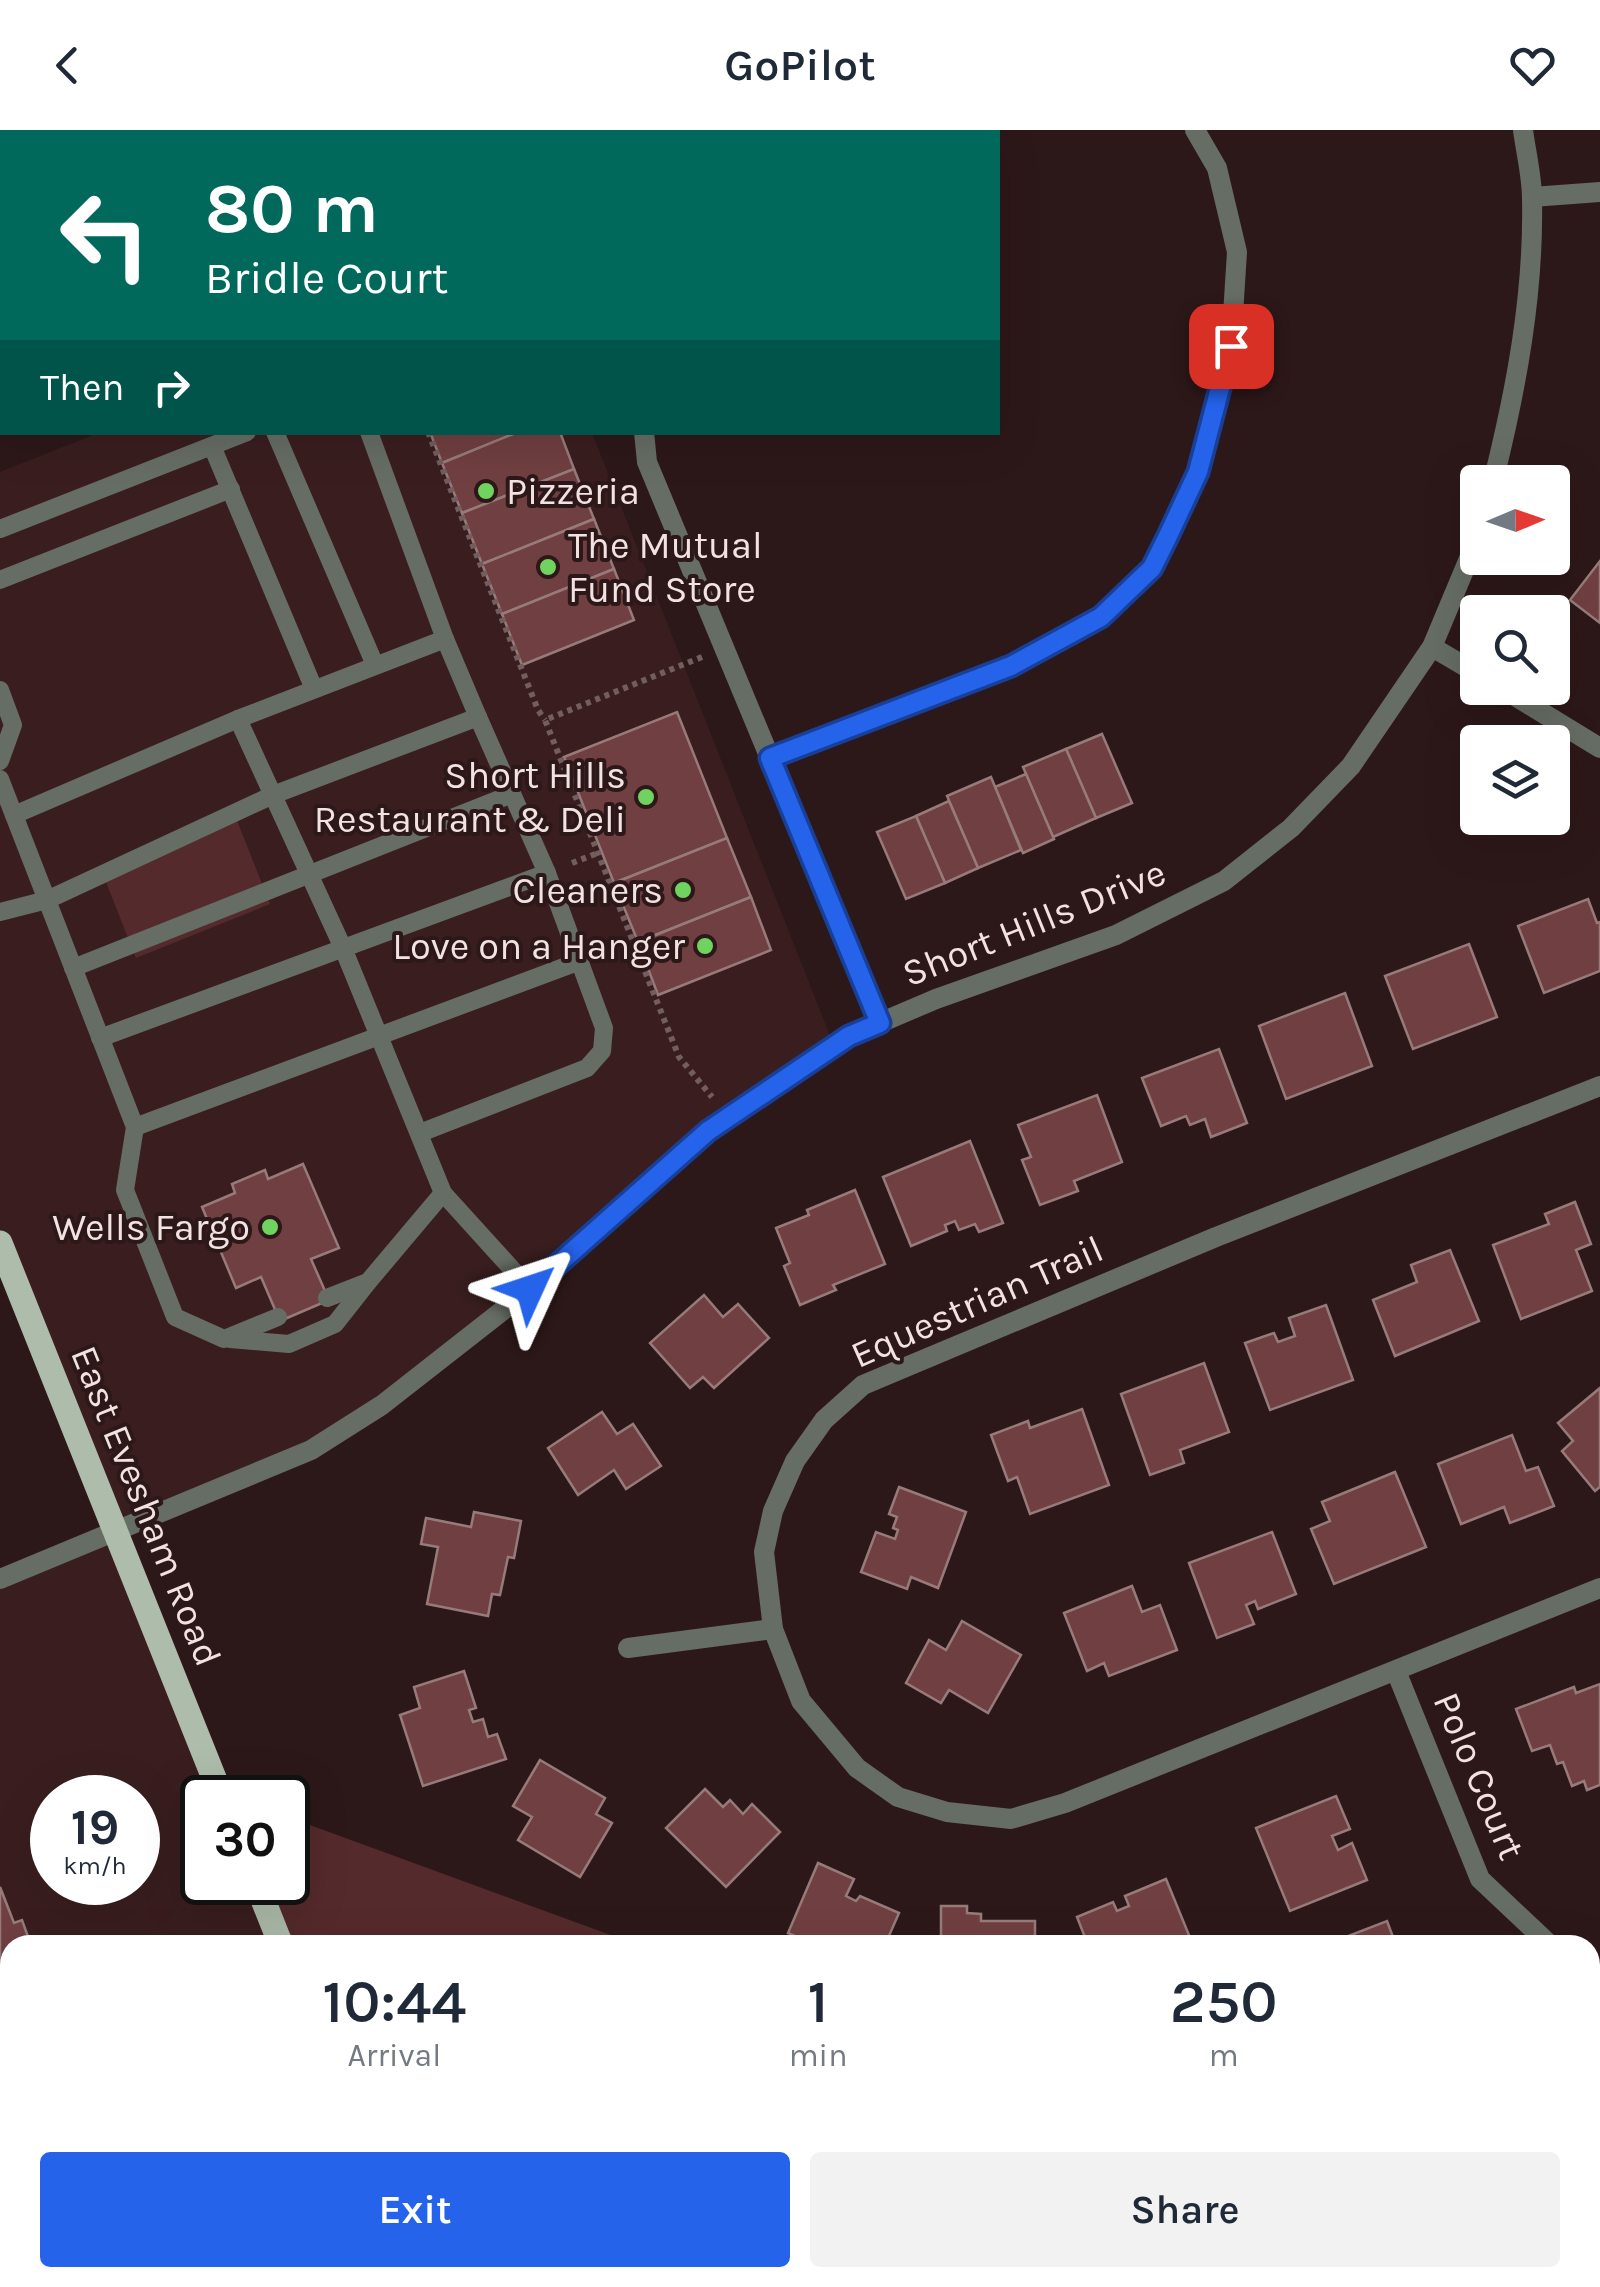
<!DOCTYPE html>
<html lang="en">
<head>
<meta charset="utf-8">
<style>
	body { margin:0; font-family:Karla,sans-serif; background:#f2f2f3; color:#1f2937; height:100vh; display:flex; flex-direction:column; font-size:38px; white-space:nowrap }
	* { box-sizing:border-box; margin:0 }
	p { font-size:32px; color:#747a83 }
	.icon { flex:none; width:55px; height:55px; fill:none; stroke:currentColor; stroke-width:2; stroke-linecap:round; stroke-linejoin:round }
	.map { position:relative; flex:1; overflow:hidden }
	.side { position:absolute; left:0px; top:1805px; width:1600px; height:352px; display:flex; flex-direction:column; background:#fff; border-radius:30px 30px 0 0; box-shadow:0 10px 40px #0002 }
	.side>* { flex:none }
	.banner { position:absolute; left:0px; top:0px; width:1000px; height:305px; box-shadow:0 10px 40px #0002; background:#00695c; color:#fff; overflow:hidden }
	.needle { width:65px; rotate:88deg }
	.tools { position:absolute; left:1460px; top:335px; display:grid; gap:20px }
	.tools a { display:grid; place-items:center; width:110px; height:110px; border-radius:10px; background:#fff; box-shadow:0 10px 40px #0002; font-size:50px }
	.speed { position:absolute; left:30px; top:1645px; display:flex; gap:20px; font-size:50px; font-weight:700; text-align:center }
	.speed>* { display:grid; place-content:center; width:130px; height:130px; border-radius:50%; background:#fff; box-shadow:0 10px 40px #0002; line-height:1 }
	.speed small { font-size:25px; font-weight:400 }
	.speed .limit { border:5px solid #111; border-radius:15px; background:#fff; color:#111 }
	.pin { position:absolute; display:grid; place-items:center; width:85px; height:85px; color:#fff; margin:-42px; border-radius:20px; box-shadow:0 5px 15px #0006 }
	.me { position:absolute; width:110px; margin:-55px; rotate:48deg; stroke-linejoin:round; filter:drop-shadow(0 0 8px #0008) }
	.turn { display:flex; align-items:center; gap:35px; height:210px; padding:0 40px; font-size:45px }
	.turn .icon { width:130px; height:130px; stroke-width:2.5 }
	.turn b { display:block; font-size:70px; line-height:85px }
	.then { display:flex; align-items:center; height:95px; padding:0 40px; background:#0003; gap:20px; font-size:38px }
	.eta { display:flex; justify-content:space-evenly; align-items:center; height:170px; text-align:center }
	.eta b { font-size:60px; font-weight:600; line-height:70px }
	.cta { display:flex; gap:20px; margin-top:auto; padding:20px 40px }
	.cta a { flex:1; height:115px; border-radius:10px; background:#2563eb; color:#fff; font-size:40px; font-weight:600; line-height:115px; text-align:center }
	.cta a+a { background:#f2f2f3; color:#1f2937 }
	header { display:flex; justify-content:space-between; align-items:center; height:130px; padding:0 40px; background:#fff; font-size:45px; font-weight:600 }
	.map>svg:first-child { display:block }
	.built { fill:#3a1e1f; fill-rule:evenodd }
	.green { fill:#552a2c }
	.building { fill:#703f41; stroke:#977b7b; stroke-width:2.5 }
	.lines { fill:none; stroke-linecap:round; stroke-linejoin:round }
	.path { stroke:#725e5f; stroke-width:6; stroke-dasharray:5 5; stroke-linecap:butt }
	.lane { stroke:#666d64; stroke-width:18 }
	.street { stroke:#666d64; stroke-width:20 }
	.primary { stroke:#aebcab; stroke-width:25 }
	.route-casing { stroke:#184099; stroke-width:25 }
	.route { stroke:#2563eb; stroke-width:18 }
	.poi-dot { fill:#70d35f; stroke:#2d1819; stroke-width:4 }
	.labels { text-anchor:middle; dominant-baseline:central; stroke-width:8; stroke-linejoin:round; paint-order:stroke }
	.poi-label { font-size:38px; fill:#f2e2e2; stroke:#2d1819; text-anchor:end }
	.street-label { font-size:38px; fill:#f2e2e2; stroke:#2d1819 }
</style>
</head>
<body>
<header><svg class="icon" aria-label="back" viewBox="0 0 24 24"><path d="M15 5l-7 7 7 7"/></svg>GoPilot<svg class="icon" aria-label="heart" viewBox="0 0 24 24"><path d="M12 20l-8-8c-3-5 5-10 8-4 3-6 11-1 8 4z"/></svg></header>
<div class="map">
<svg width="1600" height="2157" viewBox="0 0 1600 2157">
	<rect width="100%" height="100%" fill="#2d1819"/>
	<path class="built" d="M98 303H592L834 916 708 1001 382 1275 116 1402 222 1667 202 1668V1752L256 1753 281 1815H10V2148H413L417 2157H0V1449L116 1402 0 1113V342ZM52 1668H138V1752H52Z"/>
	<g class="green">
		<polygon points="236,688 270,774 136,828 102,742"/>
		<polygon points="288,1687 638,1815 281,1815 256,1753 288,1752"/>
		<polygon points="413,2148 1550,2148 1576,2157 417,2157"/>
	</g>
	<g class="building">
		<polygon points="430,302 518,302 442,333"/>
		<polygon points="518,302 560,302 574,339 462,383 442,333"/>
		<polygon points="574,339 594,389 482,434 462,383"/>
		<polygon points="594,389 614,439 502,484 482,434"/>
		<polygon points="1600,431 1600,493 1570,470"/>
		<polygon points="614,439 634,490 522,535 502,484"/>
		<polygon points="677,582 727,708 614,753 564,627"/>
		<polygon points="1102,604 1132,673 1096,688 1066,619"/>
		<polygon points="1066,619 1096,688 1053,707 1023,637"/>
		<polygon points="1026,644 1054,709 1023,723 995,657"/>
		<polygon points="991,647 1021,720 978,738 947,666"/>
		<polygon points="949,671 978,738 945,753 916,686"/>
		<polygon points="916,686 945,753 906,769 877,702"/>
		<polygon points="727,708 751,767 638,812 614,753"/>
		<polygon points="751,767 771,820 658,865 638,812"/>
		<polygon points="1588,769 1597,793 1600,792 1600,841 1544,863 1518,796"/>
		<polygon points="1469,814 1497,887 1413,919 1385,846"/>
		<polygon points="1345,863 1372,936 1286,969 1259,896"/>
		<polygon points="1219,919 1247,993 1211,1007 1205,989 1190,995 1186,986 1161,996 1142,948"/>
		<polygon points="1097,965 1122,1032 1074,1051 1078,1061 1040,1075 1022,1030 1031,1027 1018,995"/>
		<polygon points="970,1011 1003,1093 979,1102 975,1094 959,1100 955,1091 945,1095 947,1101 911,1116 883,1047"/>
		<polygon points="303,1034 339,1118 311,1129 329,1170 280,1191 261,1147 236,1158 202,1077 235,1063 232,1054 265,1040 268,1049"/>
		<polygon points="855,1060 885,1134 833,1155 836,1160 800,1175 784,1136 790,1133 776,1098 809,1085 807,1080"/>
		<polygon points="1575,1072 1591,1114 1576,1120 1592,1161 1521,1189 1493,1115 1549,1094 1545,1084"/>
		<polygon points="1450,1120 1479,1191 1395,1226 1373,1170 1417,1152 1411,1135"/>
		<polygon points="704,1165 723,1187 738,1174 769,1208 714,1258 703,1247 690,1258 650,1213"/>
		<polygon points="1326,1175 1353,1250 1270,1280 1245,1213 1274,1203 1278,1212 1295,1206 1289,1188"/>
		<polygon points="1204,1233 1229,1302 1180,1320 1184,1333 1150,1345 1121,1264"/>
		<polygon points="1600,1258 1600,1357 1595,1361 1562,1321 1573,1311 1558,1293"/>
		<polygon points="1082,1279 1109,1355 1030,1384 1017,1347 1008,1351 991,1305 1028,1291 1030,1298"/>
		<polygon points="602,1282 617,1304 633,1294 661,1336 626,1359 614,1340 578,1365 548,1318"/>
		<polygon points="1512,1305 1526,1341 1538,1337 1554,1376 1510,1393 1504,1377 1461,1394 1438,1334"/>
		<polygon points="1395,1342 1426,1417 1334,1454 1311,1399 1330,1391 1322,1372"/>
		<polygon points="899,1357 966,1382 938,1458 911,1447 907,1459 861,1442 876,1402 895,1409 898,1400 893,1398 897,1387 889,1384"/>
		<polygon points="474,1382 521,1391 514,1428 508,1427 500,1465 492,1464 488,1486 427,1474 438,1417 421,1414 426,1388 471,1397"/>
		<polygon points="1272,1402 1296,1464 1258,1479 1255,1471 1246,1475 1254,1494 1217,1508 1189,1433"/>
		<polygon points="1132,1456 1142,1482 1160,1475 1177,1520 1109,1546 1104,1533 1087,1541 1064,1483"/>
		<polygon points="962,1491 1021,1525 988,1583 949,1560 941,1573 906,1553 929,1510 946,1520"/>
		<polygon points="464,1541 476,1578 469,1580 473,1592 483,1589 488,1607 497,1604 506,1629 423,1656 400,1585 420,1578 414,1557"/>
		<polygon points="1600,1554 1600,1655 1587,1660 1584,1651 1572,1656 1563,1632 1557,1634 1550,1615 1532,1621 1516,1579 1574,1557 1576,1563"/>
		<polygon points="540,1630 605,1668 596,1684 612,1693 580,1747 518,1710 532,1687 513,1676"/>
		<polygon points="705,1659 723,1677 730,1670 743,1684 752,1674 780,1702 726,1757 666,1698"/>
		<polygon points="1336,1666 1350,1699 1332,1706 1338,1720 1352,1713 1367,1750 1290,1781 1256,1698"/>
		<polygon points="818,1733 854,1749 846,1766 856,1771 860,1766 899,1783 885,1815 815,1815 788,1803"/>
		<polygon points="1166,1749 1193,1815 1088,1815 1077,1787 1113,1772 1117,1781 1129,1776 1125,1766"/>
		<polygon points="0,1757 14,1793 22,1790 31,1815 10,1815 10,1887 0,1891"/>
		<polygon points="941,1776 967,1776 967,1783 981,1784 981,1791 1035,1791 1035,1815 941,1815"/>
		<polygon points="1387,1791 1396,1815 1325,1815"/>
		<polygon points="1598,2025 1600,2026 1598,2105 1590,2103 1590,2029 1597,2031"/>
		<polygon points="10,2124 10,2148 84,2148 88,2157 0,2157 0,2128"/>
	</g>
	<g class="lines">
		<g class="path">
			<polyline points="428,302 538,580 545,590"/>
			<polyline points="702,527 545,590 679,927 712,967"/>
			<polyline points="572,733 598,723"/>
			<polyline points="1498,2148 1525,2157"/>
		</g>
		<g class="lane">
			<polyline points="274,0 275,2"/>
			<polyline points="193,2 199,0"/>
			<polyline points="0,78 2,77"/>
			<polyline points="275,302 375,535"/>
			<polyline points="212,316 314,559"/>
			<polyline points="0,399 247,302"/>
			<polyline points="0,450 231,359"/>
			<polyline points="0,560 13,595 0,631"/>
			<polyline points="478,587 547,743"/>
			<polyline points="238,589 343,818 443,1063 530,1159"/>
			<polyline points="0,649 135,997 125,1060 175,1187 224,1209 278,1187"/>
			<polyline points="14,685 238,589 445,509 369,302"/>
			<polyline points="0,782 47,770 273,665 478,587 445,509"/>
			<polyline points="73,838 512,664"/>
			<polyline points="100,908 547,743 604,898 602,921 587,938 420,1003"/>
			<polyline points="135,997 580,831"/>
			<polyline points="327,1168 368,1152 443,1063"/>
			<polyline points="230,1209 289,1214 335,1194 368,1152"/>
		</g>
		<g class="street">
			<polyline points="762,2 767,0"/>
			<polyline points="1532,67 1600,62"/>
			<polyline points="644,302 647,332 880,893"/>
			<path d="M1493 352C1516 260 1534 165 1532 69 1532 46 1526 23 1523 0"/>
			<polyline points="1432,517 1478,544"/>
			<polyline points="1502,558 1600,618"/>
			<polyline points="770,628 1011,536 1101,487 1153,437 1199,342 1231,216 1237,122 1217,38 1195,0"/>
			<polyline points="1600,956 1216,1107 863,1255 824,1290 795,1331 773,1381 764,1422 773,1499 801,1571 857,1638 898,1667 947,1682 1011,1689 1065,1673 1600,1458"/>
			<polyline points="0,1449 311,1320 382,1275 530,1159 708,1001 849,906 936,869 1116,805 1224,751 1291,698 1351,636 1432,517 1478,407"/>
			<polyline points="628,1518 773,1499"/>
			<polyline points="1396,1541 1480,1749 1550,1815"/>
		</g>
		<g class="primary">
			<polyline points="0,1113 222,1668"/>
			<polyline points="256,1752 281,1815"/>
			<polyline points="413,2148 417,2157"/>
		</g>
	</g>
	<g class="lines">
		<defs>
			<polyline id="route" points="530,1159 708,1001 849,906 880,893 770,628 1011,536 1101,487 1152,438 1168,406 1198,342 1231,216"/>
		</defs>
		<use href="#route" class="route-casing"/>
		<use href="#route" class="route"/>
	</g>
	<g class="poi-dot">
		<circle cx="486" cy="361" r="10"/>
		<circle cx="548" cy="437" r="10"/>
		<circle cx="646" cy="667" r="10"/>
		<circle cx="683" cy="760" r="10"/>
		<circle cx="705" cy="816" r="10"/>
		<circle cx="270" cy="1097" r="10"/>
	</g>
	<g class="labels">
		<g class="poi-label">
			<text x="506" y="361" text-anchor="start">Pizzeria</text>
			<text x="568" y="415" text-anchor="start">The Mutual<tspan x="568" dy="44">Fund Store</tspan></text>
			<text x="626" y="645">Short Hills<tspan x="626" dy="44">Restaurant &amp; Deli</tspan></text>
			<text x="663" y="760">Cleaners</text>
			<text x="685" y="816">Love on a Hanger</text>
			<text x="250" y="1097">Wells Fargo</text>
		</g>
		<g class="street-label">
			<text transform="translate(1034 793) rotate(-22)">Short Hills Drive</text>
			<text transform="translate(977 1172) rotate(-24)">Equestrian Trail</text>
			<text transform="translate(146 1376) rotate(68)">East Evesham Road</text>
			<text transform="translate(1479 1646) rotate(67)">Polo Court</text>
		</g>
	</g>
</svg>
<div class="tools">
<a><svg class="needle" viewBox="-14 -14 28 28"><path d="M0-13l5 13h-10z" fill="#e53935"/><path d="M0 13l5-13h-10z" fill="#747a83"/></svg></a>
<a><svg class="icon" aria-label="search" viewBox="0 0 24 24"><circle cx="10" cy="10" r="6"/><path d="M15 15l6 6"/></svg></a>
<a><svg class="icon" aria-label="layers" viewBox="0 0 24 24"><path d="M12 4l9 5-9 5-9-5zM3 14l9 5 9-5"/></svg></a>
</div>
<div class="speed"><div>19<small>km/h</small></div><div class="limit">30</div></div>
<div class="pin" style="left:1231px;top:216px;background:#d93025"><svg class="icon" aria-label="arrive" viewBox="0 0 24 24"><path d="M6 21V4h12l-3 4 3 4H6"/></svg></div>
<svg class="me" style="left:530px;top:1159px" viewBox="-20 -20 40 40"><path d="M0-17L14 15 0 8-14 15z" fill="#2563eb" stroke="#fff" stroke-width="4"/></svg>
<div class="banner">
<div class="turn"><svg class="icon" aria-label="left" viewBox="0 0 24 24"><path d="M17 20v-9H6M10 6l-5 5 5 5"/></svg><div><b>80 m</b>Bridle Court</div></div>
<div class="then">Then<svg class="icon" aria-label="right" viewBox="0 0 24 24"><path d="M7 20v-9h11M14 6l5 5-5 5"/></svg></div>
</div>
<section class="side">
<div class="eta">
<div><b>10:44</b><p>Arrival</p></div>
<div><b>1</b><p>min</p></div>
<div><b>250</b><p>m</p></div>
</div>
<div class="cta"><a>Exit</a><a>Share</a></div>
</section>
</div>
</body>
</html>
